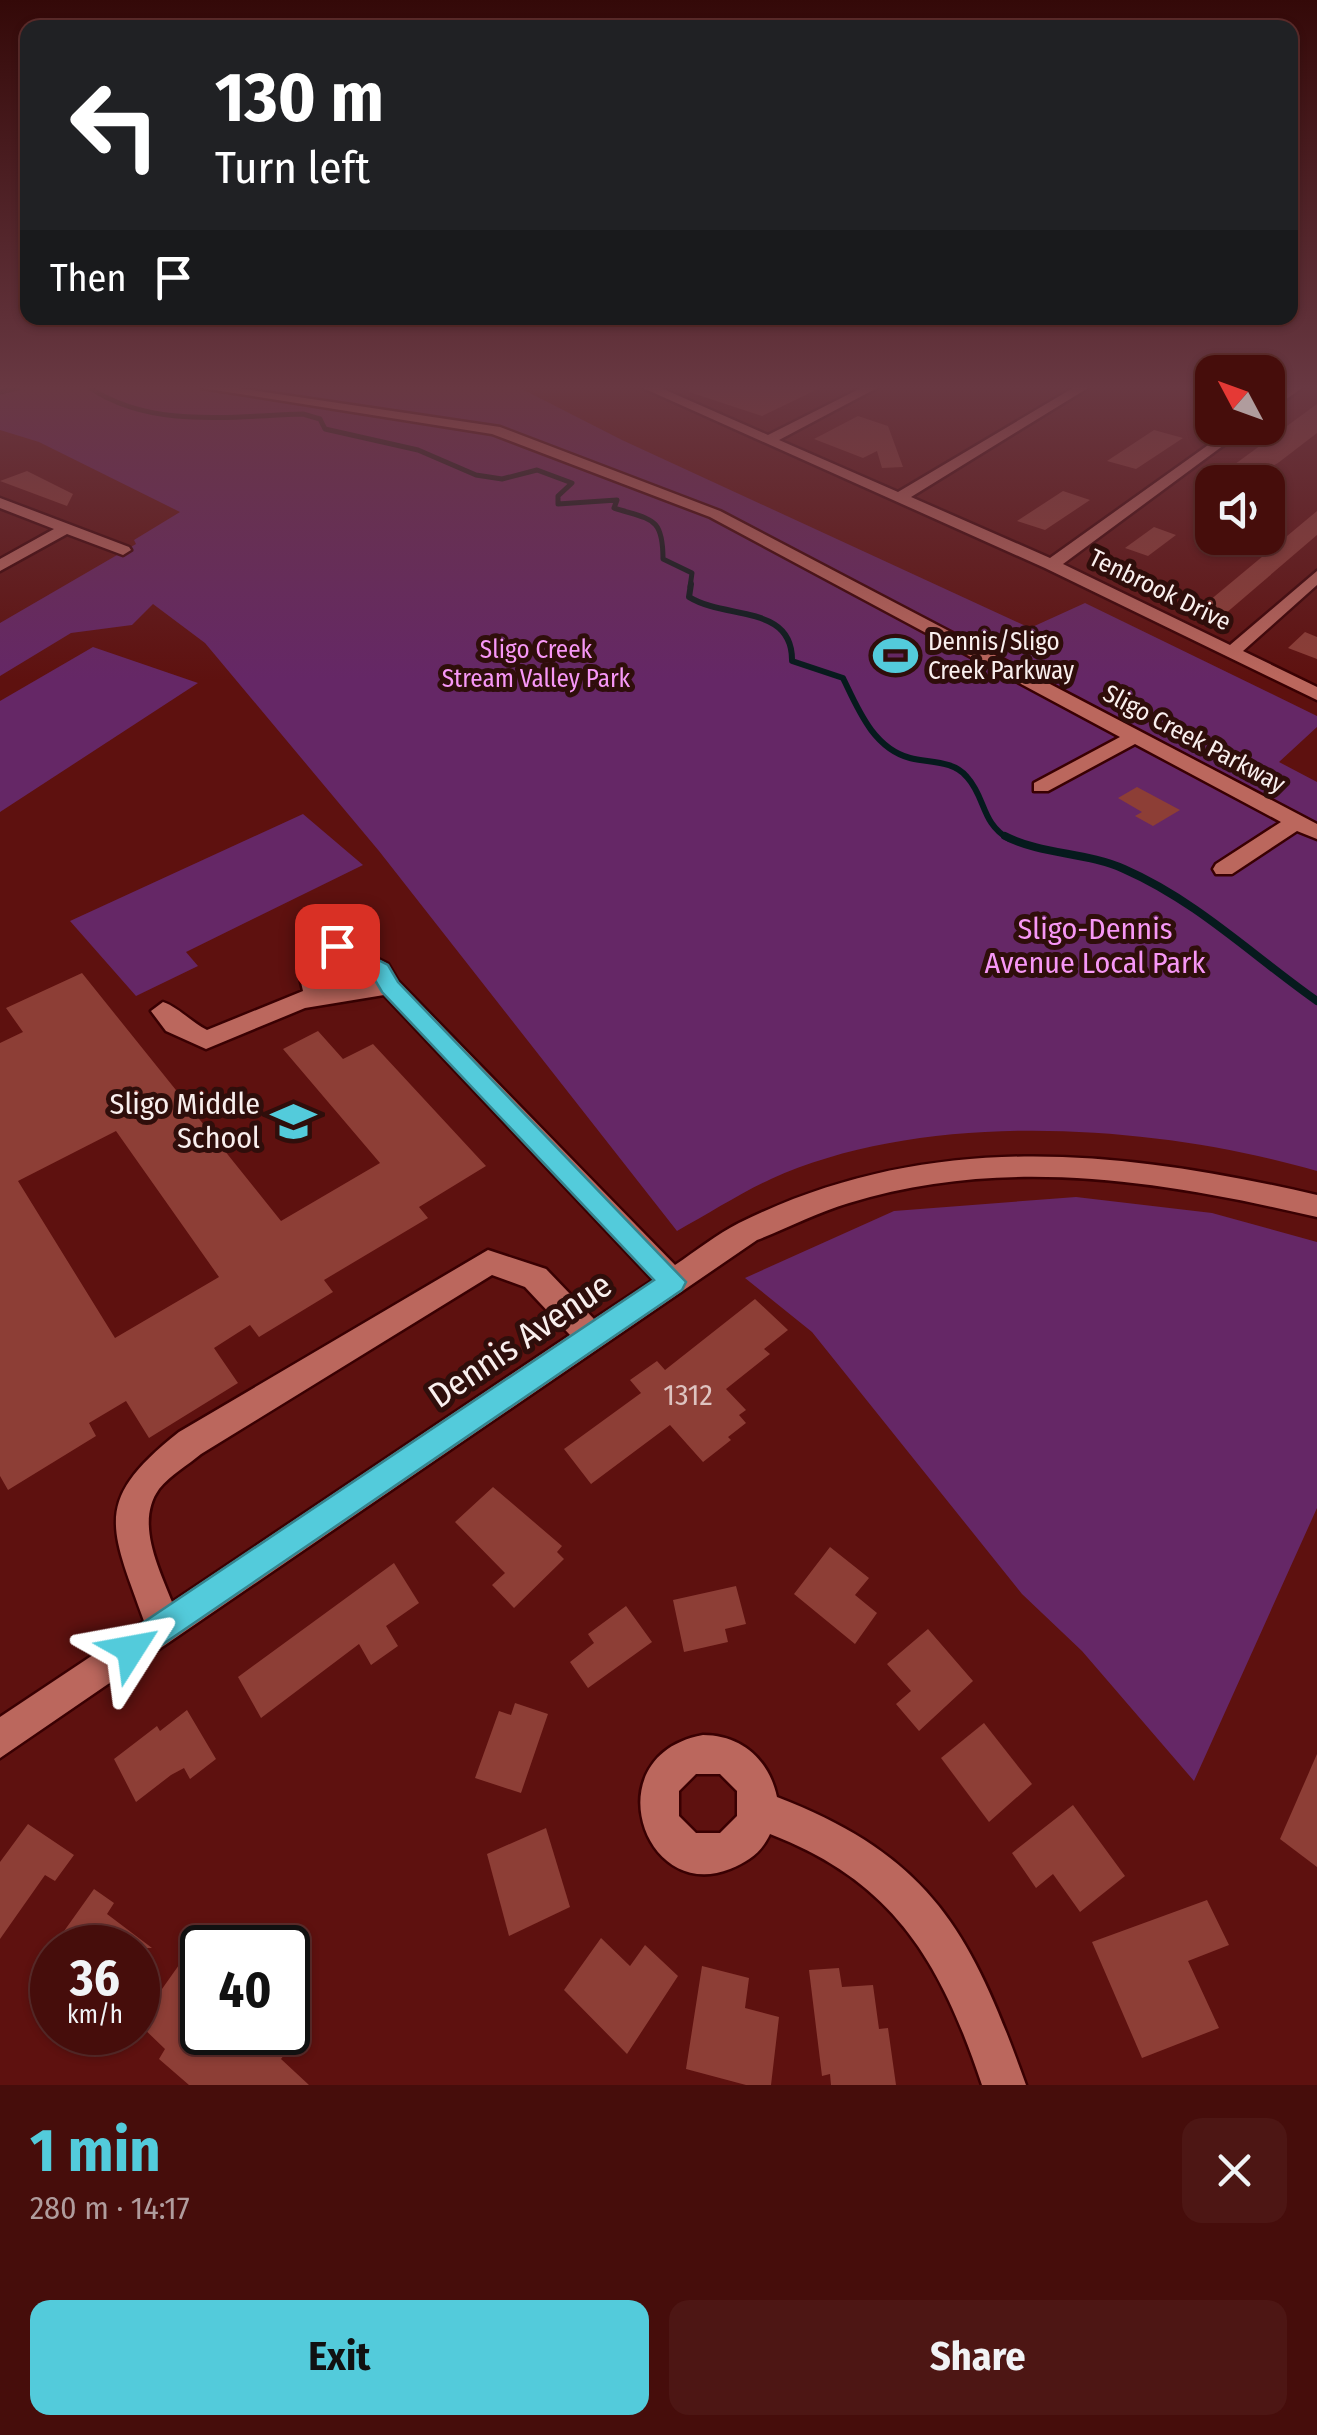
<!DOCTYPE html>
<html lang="en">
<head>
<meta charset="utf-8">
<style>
	body { margin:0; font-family:"Fira Sans Condensed",sans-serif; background:#4d1614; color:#f1f3f6; height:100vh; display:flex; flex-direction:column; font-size:38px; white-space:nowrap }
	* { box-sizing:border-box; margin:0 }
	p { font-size:32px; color:#b09c9d }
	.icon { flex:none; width:55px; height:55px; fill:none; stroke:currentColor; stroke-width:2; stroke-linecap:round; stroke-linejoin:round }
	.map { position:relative; height:2085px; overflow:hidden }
	.sheet { display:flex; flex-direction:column; background:#460d0b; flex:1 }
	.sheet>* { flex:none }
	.top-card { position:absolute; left:20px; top:20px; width:1278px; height:305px; border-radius:20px; box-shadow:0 2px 8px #0004,0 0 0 2px #5e2d2c; background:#202124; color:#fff; overflow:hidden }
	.needle { width:65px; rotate:311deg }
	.buttons { position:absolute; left:1195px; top:355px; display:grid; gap:20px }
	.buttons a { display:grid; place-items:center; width:90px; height:90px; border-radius:20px; background:#460d0b; box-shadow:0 2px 8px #0004,0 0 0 2px #5e2d2c; font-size:50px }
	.speed { position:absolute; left:30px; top:1925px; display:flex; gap:20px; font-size:50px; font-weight:700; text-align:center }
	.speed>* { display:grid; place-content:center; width:130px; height:130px; border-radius:50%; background:#460d0b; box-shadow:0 2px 8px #0004,0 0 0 2px #5e2d2c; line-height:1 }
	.speed small { font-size:25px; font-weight:400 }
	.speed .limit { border:5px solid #111; border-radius:15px; background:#fff; color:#111 }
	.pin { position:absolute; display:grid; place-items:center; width:85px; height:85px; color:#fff; margin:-42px; border-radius:20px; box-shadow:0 5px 15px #0006 }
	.me { position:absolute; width:110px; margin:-55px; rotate:56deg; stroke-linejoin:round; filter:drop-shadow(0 0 8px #0008) }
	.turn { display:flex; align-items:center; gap:35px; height:210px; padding:0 30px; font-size:45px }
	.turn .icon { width:130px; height:130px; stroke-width:2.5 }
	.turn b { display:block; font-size:70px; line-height:85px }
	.then { display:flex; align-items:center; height:95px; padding:0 30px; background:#0003; gap:20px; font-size:38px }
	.round { display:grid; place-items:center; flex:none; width:105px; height:105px; border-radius:20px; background:#4d1614 }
	.headline { display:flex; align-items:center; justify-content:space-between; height:170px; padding:0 30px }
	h1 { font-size:60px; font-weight:700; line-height:75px; color:#53cbdb }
	.action { display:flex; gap:20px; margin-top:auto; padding:20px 30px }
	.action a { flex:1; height:115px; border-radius:20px; background:#53cbdb; color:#111; font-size:40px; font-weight:700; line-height:115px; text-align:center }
	.action a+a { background:#4d1614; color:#f1f3f6 }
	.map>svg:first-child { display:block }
	.green { fill:#652766 }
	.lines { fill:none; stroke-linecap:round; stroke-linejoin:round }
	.stream-far2 { stroke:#061a1d; stroke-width:5 }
	.stream-far1 { stroke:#061a1d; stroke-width:6 }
	.stream { stroke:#061a1d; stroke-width:8 }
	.building { fill:#8d3e36; fill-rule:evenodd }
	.minor-casing { stroke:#390002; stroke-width:5 }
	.minor { fill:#bb675d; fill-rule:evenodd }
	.route { fill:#53cbdb; stroke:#36848e; stroke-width:2.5 }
	.labels { text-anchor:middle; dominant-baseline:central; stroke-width:10; stroke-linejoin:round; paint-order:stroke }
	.far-street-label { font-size:25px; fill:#f9efee; stroke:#2f0e0b }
	.far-poi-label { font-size:25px; fill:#f9efee; stroke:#2f0e0b; text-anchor:start }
	.far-park-label { font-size:25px; fill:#f797f6; stroke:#2f0e0b }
	.park-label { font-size:30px; fill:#f797f6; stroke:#2f0e0b }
	.poi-label { font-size:30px; fill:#f9efee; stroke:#2f0e0b; text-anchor:end }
	.near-number-label { font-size:30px; fill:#dec3c0 }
	.near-street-label { font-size:35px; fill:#f9efee; stroke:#2f0e0b }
</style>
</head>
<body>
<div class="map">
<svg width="1317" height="2085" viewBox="0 0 1317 2085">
	<rect width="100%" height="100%" fill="#5e110f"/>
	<g class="green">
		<path d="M0 388H520L622 440 1030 628 1085 603 1317 716V727L1279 762 1317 782V1171C1155 1124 928 1108 771 1179 739 1194 708 1214 677 1231L379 851 205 643 153 604 132 625 71 633 0 676V623L136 544 134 540 180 512 39 442 0 430Z"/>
		<polygon points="93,647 198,683 0,812 0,701"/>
		<polygon points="303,814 363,865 186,952 198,966 136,996 70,921"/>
		<polygon points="1076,1197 1212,1213 1317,1242 1317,1508 1194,1781 1082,1651 1022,1594 812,1332 745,1278 894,1211"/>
	</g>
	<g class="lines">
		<g class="stream-far2">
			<path d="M90 388C152 429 230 416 303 414L320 419 325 429 418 450 476 475 502 479 537 470 572 483 558 496V504L617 500 614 508C651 520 663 516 663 559L692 573 690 587"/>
			<polyline points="0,392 18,388"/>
		</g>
		<path class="stream-far1" d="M691 584 689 597C726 620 793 604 792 661L843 678C858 709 873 748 910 758 929 763 953 760 967 777 986 798 981 823 1009 839"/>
		<path class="stream" d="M1005 836C1042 855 1086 852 1124 869 1197 901 1253 956 1317 1001"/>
	</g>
	<g class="building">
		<polygon points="689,388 820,388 762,416 689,392"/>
		<polygon points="1317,404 1317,433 1278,463 1257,474 1231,467"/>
		<polygon points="858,416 888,426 903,467 882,468 877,451 863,458 814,439"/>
		<polygon points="1154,430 1183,438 1136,469 1107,461"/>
		<polygon points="27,471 73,494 67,506 0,481"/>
		<polygon points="1063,491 1090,500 1045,530 1017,521"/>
		<polygon points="1317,511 1317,535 1225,614 1203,606"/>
		<polygon points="1154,527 1176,535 1148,556 1125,548"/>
		<polygon points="1305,632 1317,637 1317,659 1288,648"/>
		<polygon points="1137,787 1180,810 1153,826 1135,816 1142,812 1118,798"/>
		<path d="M82 973 281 1221 380 1163 283 1049 318 1031 343 1059 373 1044 486 1166 419 1207 428 1218 324 1280 333 1292 259 1337 250 1325 214 1348 238 1383 149 1438 126 1401 89 1423 96 1436 8 1490 0 1476V1043L23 1032 6 1008ZM116 1131 219 1277 115 1338 18 1181Z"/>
		<polygon points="755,1299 788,1330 764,1349 770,1354 726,1389 746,1410 739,1415 746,1423 728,1437 731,1440 703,1462 670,1425 591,1484 564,1449 641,1393 630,1380 657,1361 665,1370"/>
		<polygon points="493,1487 562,1546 557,1552 564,1559 514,1608 492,1585 505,1573 455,1522"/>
		<polygon points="830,1547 869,1578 855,1595 877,1613 855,1644 794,1594"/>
		<polygon points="394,1563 419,1603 386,1626 398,1646 371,1665 359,1644 261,1718 238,1677"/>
		<polygon points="736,1586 746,1624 725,1629 728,1642 684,1652 673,1600"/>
		<polygon points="626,1606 652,1642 588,1688 570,1662 594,1643 588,1634"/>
		<polygon points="928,1629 973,1681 919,1731 896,1704 911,1691 887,1664"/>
		<polygon points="515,1703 548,1714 521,1793 475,1778 499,1711 511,1715"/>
		<polygon points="187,1710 216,1759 190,1779 184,1768 171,1775 136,1802 114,1759 157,1726 160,1731"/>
		<polygon points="984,1723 1032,1784 989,1822 941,1758"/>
		<polygon points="1317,1754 1317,1867 1280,1839"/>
		<polygon points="1073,1805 1125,1876 1080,1912 1053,1874 1036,1888 1012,1853"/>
		<polygon points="28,1824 74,1855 55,1881 45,1875 0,1939 0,1862"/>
		<polygon points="546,1828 570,1907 509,1936 487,1854"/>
		<polygon points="94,1889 114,1903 107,1914 152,1948 52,1948"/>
		<polygon points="1207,1900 1229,1945 1188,1961 1219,2028 1142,2058 1092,1942"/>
		<polygon points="601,1938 630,1966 645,1945 678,1976 627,2054 564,1990"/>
		<polygon points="186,1955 202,1969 196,1985 202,1991 202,2032 277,2032 291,2046 281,2059 309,2085 189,2085 159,2059 165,2049 138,2023"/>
		<polygon points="702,1966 749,1978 745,2008 779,2017 771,2085 746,2085 686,2069"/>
		<polygon points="839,1968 842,1987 873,1985 879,2029 888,2028 896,2085 831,2085 830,2074 822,2076 809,1970"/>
	</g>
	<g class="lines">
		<defs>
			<g id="minor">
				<polygon points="202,388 237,388 500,427 720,511 1317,824 1317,839 1297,831 1232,874 1216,874 1213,869 1216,864 1281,822 1135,744 1048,791 1034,791 1034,783 1120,737 710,517 492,434"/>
				<polygon points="643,388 661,388 768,435 861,388 877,388 779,440 898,492 1073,388 1088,388 911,497 1050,558 1232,428 1247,428 1063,564 1230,645 1317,571 1317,585 1243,651 1317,687 1317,700 1045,568"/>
				<polygon points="1287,388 1302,388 1268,412 1268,402"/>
				<polygon points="0,498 129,547 131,550 123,555 67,534 0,571 0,559 54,529 0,508"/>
				<path d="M337 938 388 964 398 981 675 1265C696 1251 717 1234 739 1223 929 1129 1118 1149 1317 1195V1217C1162 1181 1005 1155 849 1203 818 1212 788 1228 757 1240L0 1758V1717L144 1621C110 1526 92 1501 179 1432L488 1250 546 1269 594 1319 653 1280 384 995 305 1008 206 1049 166 1031 151 1011 163 1002C178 1007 191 1022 207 1030L303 991 300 978C308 965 314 955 328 950L329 940ZM345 961 374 980 326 988 324 979 333 966ZM492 1275 525 1287 570 1335 172 1602C159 1569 135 1522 159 1489 170 1475 188 1465 201 1454Z"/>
				<path d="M703 1735C742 1735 769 1760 777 1797 933 1857 972 1935 1026 2085H982C941 1963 895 1882 770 1834 761 1853 749 1861 730 1869 643 1904 594 1755 703 1735ZM696 1774H720L737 1791V1816L720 1833H696L679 1816V1791Z"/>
			</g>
		</defs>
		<use href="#minor" class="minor-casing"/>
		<use href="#minor" class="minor"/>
	</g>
	<linearGradient id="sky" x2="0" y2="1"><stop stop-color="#340908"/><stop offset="0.57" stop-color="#683842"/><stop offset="1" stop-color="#683842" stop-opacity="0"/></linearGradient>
	<rect width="1317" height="680" fill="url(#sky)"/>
	<polygon class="route" points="337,939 388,965 398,982 686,1282 682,1290 131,1666 120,1661 115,1649 120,1638 654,1280 382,992 372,975 329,951 326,946"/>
	<defs>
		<symbol id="stadium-bare" viewBox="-9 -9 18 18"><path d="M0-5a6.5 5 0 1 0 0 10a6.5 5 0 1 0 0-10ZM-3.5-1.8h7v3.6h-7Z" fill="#53cbdb" stroke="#2f0e0b" stroke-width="2.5" paint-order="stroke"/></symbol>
		<symbol id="school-bare" viewBox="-9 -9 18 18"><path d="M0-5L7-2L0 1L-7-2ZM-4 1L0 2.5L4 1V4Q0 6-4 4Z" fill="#53cbdb" stroke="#2f0e0b" stroke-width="2.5" paint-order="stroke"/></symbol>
	</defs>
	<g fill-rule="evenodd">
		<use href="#stadium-bare" x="864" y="624" width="63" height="63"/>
		<use href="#school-bare" x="262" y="1090" width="63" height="63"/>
	</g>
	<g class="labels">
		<g class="far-street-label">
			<text transform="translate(1160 590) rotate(26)">Tenbrook Drive</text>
			<text transform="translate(1194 739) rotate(28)">Sligo Creek Parkway</text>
		</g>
		<g class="far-poi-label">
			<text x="928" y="642">Dennis/Sligo<tspan x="928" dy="29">Creek Parkway</tspan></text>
		</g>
		<g class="far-park-label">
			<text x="536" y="650">Sligo Creek<tspan x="536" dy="29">Stream Valley Park</tspan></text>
		</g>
		<g class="park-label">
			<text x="1095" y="929">Sligo-Dennis<tspan x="1095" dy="34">Avenue Local Park</tspan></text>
		</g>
		<g class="poi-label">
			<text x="260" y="1104">Sligo Middle<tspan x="260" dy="34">School</tspan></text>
		</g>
		<g class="near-number-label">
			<text x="688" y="1395">1312</text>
		</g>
		<g class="near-street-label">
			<text transform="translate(520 1340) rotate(-34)">Dennis Avenue</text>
		</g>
	</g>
</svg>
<div class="buttons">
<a><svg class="needle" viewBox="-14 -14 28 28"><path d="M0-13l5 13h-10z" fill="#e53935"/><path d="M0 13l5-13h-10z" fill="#b09c9d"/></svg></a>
<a><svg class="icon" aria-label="sound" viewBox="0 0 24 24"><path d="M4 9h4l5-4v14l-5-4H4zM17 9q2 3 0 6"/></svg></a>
</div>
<div class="speed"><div>36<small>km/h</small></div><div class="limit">40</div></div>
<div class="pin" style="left:337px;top:946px;background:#d93025"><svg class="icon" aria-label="arrive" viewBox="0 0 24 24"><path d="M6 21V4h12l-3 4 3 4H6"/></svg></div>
<svg class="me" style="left:131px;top:1649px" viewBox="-20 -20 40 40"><path d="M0-17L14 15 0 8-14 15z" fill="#53cbdb" stroke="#fff" stroke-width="4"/></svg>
<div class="top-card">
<div class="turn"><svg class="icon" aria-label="left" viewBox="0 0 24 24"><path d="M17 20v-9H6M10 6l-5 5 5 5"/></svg><div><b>130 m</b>Turn left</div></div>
<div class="then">Then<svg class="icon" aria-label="arrive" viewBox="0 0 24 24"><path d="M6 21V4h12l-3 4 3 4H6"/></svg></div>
</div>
</div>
<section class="sheet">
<div class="headline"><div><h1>1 min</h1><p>280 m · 14:17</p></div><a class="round"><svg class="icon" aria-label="close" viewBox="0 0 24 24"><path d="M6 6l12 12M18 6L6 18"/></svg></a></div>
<div class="action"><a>Exit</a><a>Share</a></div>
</section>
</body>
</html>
